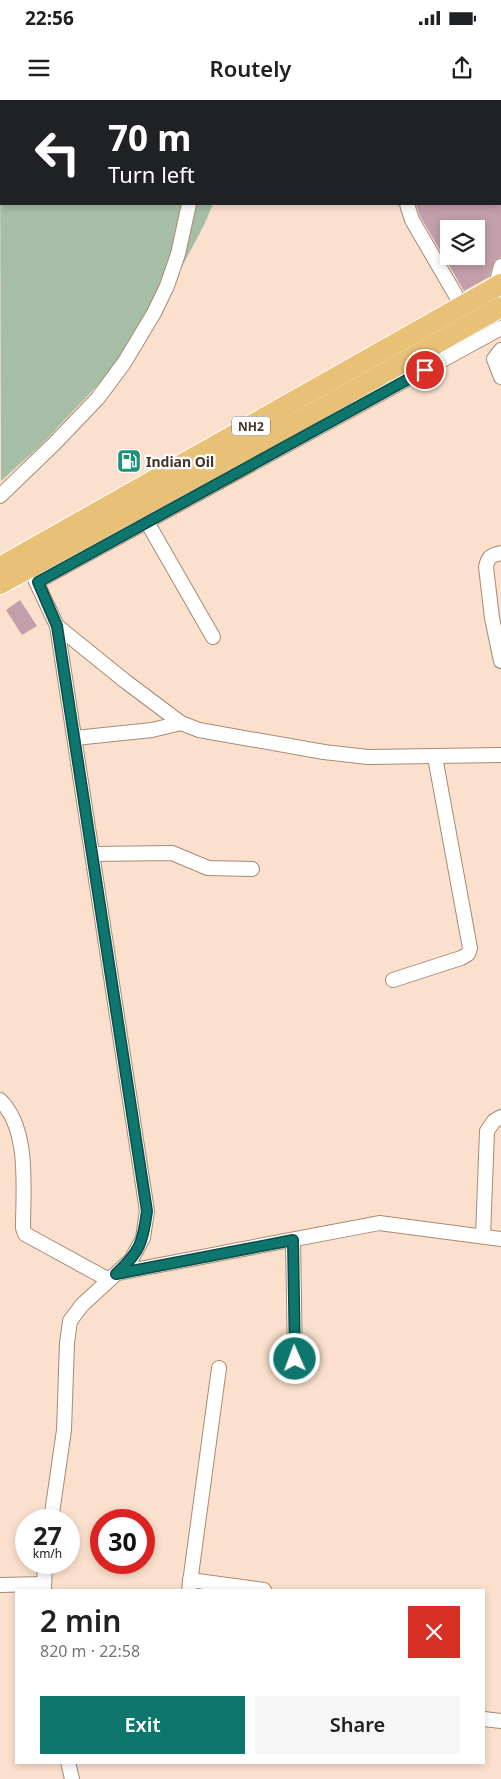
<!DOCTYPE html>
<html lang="en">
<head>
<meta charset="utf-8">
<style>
	body { margin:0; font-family:"Noto Sans",sans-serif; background:#f6f6f6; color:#202124; height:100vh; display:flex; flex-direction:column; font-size:19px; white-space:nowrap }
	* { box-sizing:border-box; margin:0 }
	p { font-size:16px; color:#757577 }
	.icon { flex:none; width:28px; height:28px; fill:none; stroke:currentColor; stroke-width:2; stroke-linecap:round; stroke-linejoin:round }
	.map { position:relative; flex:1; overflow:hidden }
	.panel { position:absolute; left:15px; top:1489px; width:470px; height:175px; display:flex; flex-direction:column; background:#fff; border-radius:0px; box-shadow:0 2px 8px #0003 }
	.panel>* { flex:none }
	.banner { position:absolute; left:0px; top:0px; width:501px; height:105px; box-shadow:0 2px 8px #0003; background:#202124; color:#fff; overflow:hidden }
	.buttons { position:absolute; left:440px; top:120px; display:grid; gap:10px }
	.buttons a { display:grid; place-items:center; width:45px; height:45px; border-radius:0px; background:#fff; box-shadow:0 2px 8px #0003; font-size:25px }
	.speed { position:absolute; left:15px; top:1409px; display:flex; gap:10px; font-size:25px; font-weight:700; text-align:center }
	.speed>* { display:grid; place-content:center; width:65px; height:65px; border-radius:50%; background:#fff; box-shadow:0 2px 8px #0003; line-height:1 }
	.speed small { font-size:12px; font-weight:400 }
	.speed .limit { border:8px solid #d22; background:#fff; color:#111 }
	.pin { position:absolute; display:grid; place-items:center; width:42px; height:42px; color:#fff; margin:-21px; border:2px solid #fff; border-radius:50%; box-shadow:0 1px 5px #0007 }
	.me { position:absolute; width:55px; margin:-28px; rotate:358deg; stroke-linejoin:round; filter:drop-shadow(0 0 4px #0008) }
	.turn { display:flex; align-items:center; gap:18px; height:105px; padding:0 25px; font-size:22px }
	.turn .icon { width:65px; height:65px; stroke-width:2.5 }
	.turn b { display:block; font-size:35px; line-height:42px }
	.round { display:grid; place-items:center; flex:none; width:52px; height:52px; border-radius:0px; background:#f6f6f6 }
	.overview { display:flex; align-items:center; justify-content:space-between; height:85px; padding:0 25px }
	h1 { font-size:30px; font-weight:600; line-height:38px }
	.cta { display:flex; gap:10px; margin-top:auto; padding:10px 25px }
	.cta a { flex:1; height:58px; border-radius:0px; background:#0f766e; color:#fff; font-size:20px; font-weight:600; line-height:58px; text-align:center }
	.cta a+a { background:#f6f6f6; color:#202124 }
	.status { display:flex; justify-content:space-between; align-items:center; height:35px; padding:0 25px; background:#fff; direction:ltr }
	.status svg { height:14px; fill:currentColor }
	header { display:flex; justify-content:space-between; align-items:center; height:65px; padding:0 25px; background:#fff; font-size:22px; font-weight:600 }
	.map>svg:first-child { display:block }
	.forest { fill:#a6bea5 }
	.building { fill:#c29faa; fill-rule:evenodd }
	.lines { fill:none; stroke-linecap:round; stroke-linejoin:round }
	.minor-casing { stroke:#a78a73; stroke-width:16 }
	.highway-casing { stroke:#fff; stroke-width:22 }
	.minor { stroke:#fff; stroke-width:14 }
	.highway { stroke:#e8c076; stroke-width:20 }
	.route-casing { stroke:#0a4d48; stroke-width:12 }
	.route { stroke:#0f766e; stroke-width:9 }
	.labels { text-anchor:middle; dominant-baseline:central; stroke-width:4.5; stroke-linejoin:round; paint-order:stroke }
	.shield { fill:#fff; stroke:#7b726b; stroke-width:1 }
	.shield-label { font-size:12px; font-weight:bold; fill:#42352b }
	.poi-label { font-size:14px; font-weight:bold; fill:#42352b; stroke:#fff; text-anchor:start }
</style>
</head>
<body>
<div class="status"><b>22:56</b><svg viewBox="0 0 49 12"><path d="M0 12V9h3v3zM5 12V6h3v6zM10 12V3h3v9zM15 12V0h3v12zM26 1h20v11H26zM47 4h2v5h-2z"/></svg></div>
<header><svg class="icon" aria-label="menu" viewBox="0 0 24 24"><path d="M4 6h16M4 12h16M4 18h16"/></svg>Routely<svg class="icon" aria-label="share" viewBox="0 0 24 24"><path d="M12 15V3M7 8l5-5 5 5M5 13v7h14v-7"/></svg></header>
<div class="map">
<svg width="501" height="1679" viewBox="0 0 501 1679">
	<rect width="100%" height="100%" fill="#fbe1cd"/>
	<polygon class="forest" points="0,0 273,0 1,1 1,104 213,104 204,125 147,233 41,345 1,381"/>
	<g class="building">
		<path d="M416 104H501V157L495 160 489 177 464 191 420 116ZM449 129H476V156H449Z"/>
		<polygon points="20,500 37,526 22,535 6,510"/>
	</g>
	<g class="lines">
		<defs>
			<g id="minor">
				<polyline points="292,1 294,0"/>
				<polyline points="433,1 434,0"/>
				<polyline points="500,22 501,23"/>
				<polyline points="407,104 412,120 462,206"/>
				<polyline points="495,188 501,166"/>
				<polyline points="501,250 494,259 501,277"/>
				<polyline points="0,396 54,344 98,298 124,263 154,213 167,186 178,154 189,104"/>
				<polyline points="147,422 213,537"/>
				<path d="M501 453C491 455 488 457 486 467L492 518 501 561"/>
				<polyline points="26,460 57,526 147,1111 143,1138 131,1160 82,1205 70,1221 67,1243 64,1330 51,1420"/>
				<polyline points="38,481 501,228"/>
				<polyline points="57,526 125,581 181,623 199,630 324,652 368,657 501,655"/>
				<polyline points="75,638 152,630 181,623"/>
				<polyline points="92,754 172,753 208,768 252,769"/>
				<polyline points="393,880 461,858 468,854 470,848 435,657"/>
				<path d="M0 1000C30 1029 23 1089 23 1128L25 1134 109 1180"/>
				<polyline points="483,1136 487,1031 494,1021 501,1017"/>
				<polyline points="293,1140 295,1259"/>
				<polyline points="118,1173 379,1123 501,1139"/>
				<polyline points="190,1480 264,1490"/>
				<polyline points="0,1485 44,1484"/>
				<polyline points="44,1490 45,1462"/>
				<polyline points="189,1490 219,1268"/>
				<polyline points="484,1619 501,1621"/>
				<polyline points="68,1662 72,1679"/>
			</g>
			<g id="highway">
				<polyline points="0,467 501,184"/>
				<polyline points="0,484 308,316 501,207"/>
			</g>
		</defs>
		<use href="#minor" class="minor-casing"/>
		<use href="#highway" class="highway-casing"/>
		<use href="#minor" class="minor"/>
		<use href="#highway" class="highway"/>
	</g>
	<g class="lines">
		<defs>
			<path id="route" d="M295 1259 293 1140 116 1174C140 1152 143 1142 147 1111L57 526 38 482 425 270"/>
		</defs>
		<use href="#route" class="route-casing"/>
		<use href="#route" class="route"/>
	</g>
	<defs>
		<symbol id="fuel-square" viewBox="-11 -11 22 22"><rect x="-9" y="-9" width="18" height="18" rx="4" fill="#1c9277" stroke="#fff"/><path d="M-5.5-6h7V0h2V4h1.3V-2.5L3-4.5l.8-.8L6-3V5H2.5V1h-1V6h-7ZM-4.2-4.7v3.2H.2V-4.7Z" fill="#fff"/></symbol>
	</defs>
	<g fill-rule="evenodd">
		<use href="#fuel-square" x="115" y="347" width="28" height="28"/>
	</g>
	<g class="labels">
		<rect class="shield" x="232" y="316.5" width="38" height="19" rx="4"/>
		<g class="shield-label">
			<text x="251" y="326">NH2</text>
		</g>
		<g class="poi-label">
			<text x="146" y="361">Indian Oil</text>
		</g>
	</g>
</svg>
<div class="buttons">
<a><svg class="icon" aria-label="layers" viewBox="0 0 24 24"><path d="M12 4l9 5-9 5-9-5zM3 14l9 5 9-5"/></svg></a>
</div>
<div class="speed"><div>27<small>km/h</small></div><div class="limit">30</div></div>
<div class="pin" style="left:425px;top:270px;background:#d93025"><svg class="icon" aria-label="arrive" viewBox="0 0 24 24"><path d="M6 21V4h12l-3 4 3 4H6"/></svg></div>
<svg class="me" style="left:295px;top:1259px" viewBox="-20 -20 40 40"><circle r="17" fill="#0f766e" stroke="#fff" stroke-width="3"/><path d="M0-11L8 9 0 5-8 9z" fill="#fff"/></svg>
<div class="banner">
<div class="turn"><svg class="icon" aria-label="left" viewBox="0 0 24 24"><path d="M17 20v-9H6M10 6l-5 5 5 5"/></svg><div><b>70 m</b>Turn left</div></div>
</div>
<section class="panel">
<div class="overview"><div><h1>2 min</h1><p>820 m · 22:58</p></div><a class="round" style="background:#d93025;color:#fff"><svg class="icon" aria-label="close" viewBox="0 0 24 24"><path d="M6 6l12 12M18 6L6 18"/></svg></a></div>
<div class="cta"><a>Exit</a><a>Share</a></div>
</section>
</div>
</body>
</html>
